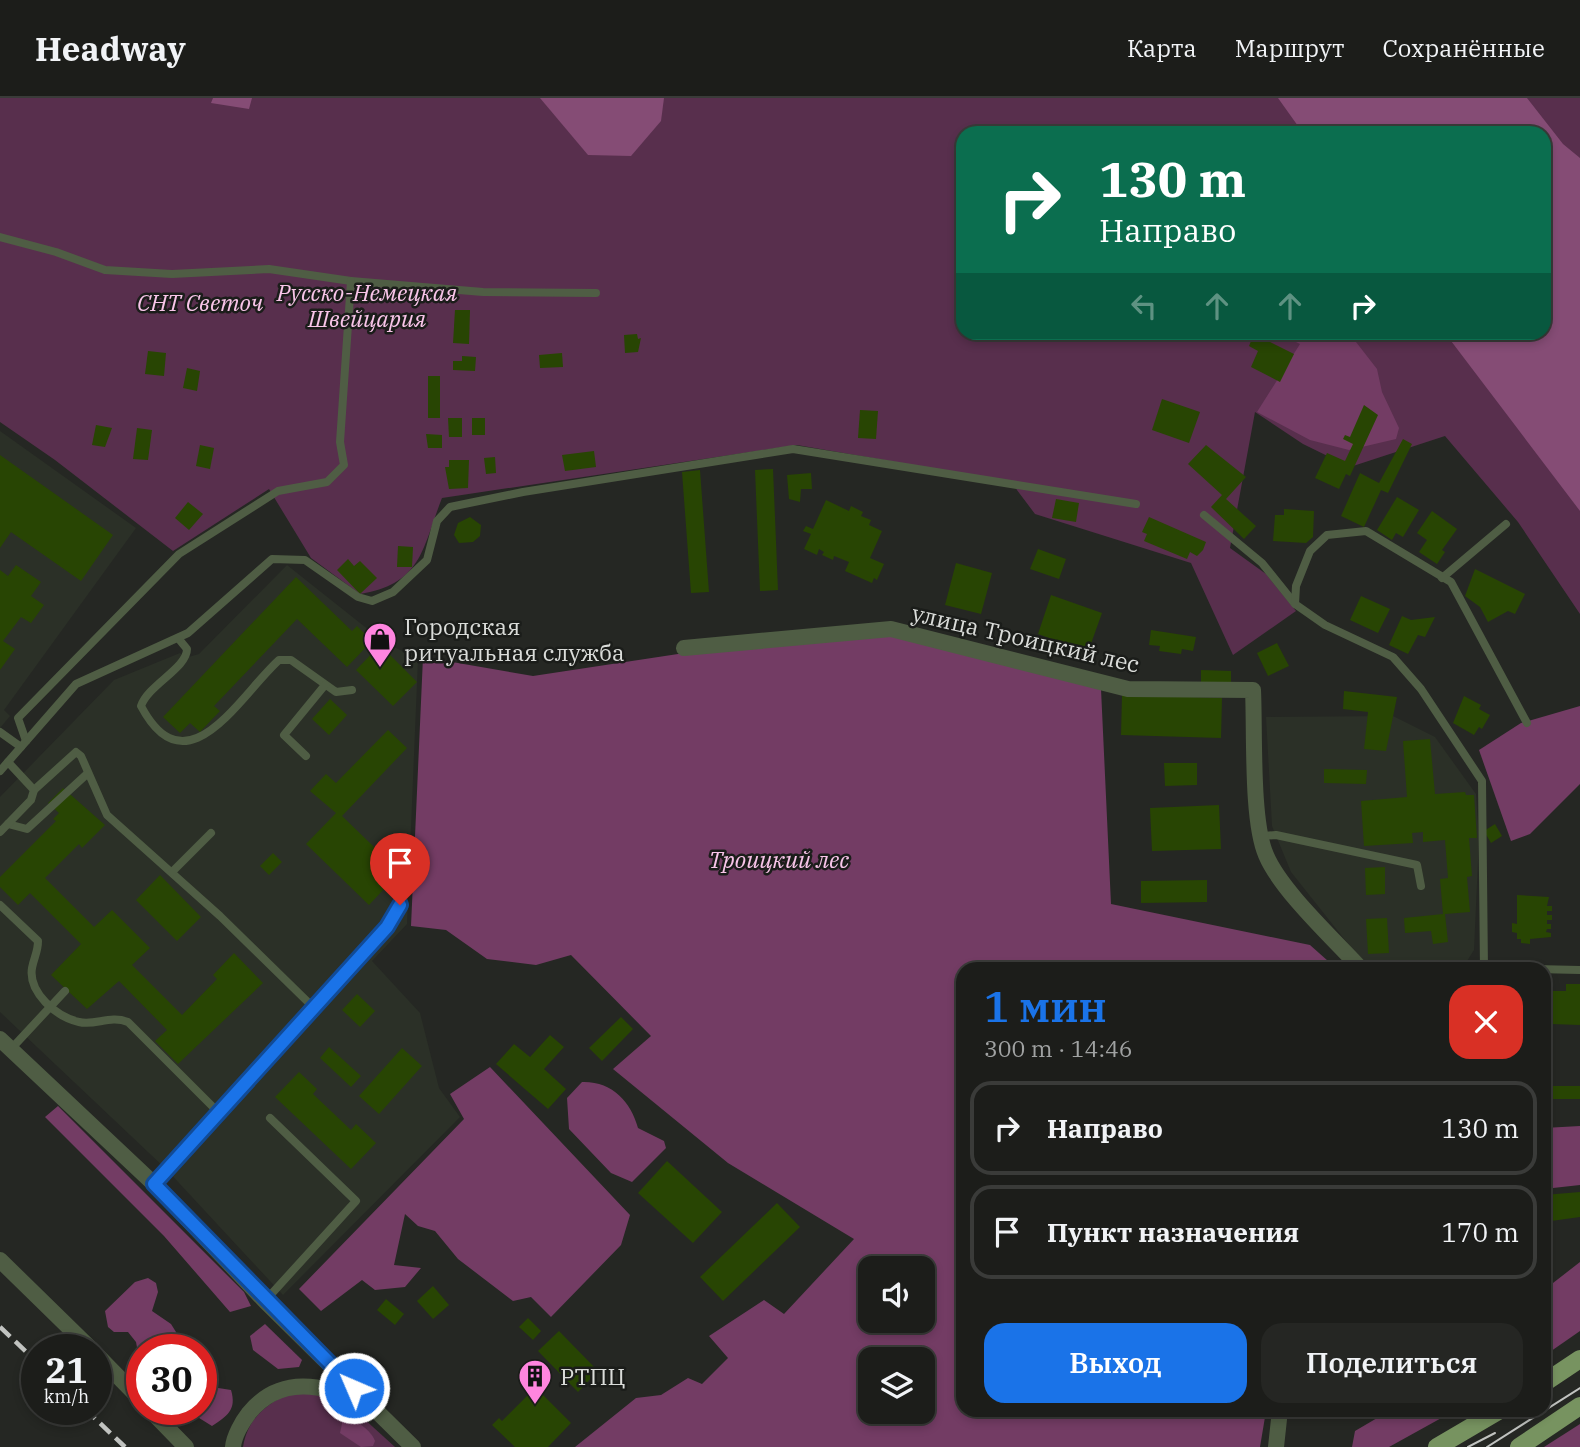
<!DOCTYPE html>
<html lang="ru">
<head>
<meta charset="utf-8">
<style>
	body { margin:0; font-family:"IBM Plex Serif",serif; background:#252623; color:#f1f3f6; height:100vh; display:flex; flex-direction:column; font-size:26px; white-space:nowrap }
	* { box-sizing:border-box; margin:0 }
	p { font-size:23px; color:#a0a2a2 }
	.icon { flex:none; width:38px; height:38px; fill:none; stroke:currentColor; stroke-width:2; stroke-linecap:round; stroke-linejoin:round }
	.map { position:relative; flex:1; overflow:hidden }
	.side { position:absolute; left:956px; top:864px; width:595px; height:455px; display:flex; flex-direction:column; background:#1c1d1a; border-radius:21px; box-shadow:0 4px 10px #0003,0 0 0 2px #3a3b39 }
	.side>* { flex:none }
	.hud { position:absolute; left:956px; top:28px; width:595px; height:214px; border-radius:21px; box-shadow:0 4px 10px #0003,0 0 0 2px #3a3b39; background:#0b6e4f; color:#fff; overflow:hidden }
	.fabs { position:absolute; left:858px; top:1158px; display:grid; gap:14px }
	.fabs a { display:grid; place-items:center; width:77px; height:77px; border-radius:14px; background:#1c1d1a; box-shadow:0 4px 10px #0003,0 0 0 2px #3a3b39; font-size:35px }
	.speed { position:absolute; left:21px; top:1236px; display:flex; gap:14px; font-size:35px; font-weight:700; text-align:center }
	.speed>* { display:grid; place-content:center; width:91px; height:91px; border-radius:50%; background:#1c1d1a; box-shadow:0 4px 10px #0003,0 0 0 2px #3a3b39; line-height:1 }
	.speed small { font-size:18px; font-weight:400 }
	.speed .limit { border:10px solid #d22; background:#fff; color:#111 }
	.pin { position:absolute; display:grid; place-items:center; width:60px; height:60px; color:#fff; margin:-72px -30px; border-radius:50% 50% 50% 0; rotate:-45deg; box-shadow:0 0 7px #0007 }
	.pin .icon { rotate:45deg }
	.me { position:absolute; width:77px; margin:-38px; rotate:315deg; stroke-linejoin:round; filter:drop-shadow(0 0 5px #0008) }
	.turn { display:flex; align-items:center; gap:24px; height:147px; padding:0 28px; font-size:32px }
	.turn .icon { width:91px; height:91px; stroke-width:2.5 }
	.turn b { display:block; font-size:49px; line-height:60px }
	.lanes { display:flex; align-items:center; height:66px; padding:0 28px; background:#0003; justify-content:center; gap:35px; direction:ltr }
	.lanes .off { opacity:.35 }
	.round { display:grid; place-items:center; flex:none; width:74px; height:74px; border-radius:21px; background:#252623 }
	.headline { display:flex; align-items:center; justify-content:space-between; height:119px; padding:0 28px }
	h1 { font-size:42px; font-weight:600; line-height:52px; color:#1a73e8 }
	.button { display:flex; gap:14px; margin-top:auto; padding:14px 28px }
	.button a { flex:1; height:80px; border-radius:21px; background:#1a73e8; color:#fff; font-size:28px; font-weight:600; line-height:80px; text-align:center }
	.button a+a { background:#252623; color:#f1f3f6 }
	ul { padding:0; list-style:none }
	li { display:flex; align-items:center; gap:21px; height:94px; margin:0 14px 10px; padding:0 14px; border:4px solid #3a3b39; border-radius:21px }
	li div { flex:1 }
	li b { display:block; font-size:26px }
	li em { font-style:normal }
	header { display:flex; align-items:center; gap:42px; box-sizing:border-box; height:98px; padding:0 35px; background:#1c1d1a; border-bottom:2px solid #3a3b39 }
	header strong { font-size:33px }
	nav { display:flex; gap:38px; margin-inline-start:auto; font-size:24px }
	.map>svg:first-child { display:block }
	.built { fill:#2b3027 }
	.green { fill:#582f4d; fill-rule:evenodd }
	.forest { fill:#733c64; fill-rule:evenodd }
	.water { fill:#854c75 }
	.building { fill:#284503 }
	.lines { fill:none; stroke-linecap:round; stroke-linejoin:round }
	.service { stroke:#4f5d44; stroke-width:8 }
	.minor { stroke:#4f5d44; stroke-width:16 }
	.primary { stroke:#779360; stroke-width:18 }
	.tram { stroke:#c1c3c0; stroke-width:2 }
	.rail { stroke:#c1c3c0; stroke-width:4.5; stroke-dasharray:14 7; stroke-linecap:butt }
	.route-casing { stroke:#114b97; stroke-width:18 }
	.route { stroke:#1a73e8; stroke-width:12 }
	.labels { text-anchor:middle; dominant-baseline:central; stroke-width:5; stroke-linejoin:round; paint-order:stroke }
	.park-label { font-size:23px; font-style:italic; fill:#f9c5e9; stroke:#1b1d1a }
	.poi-label { font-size:23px; fill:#dadcd9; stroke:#1b1d1a; text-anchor:start }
	.street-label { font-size:23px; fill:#dadcd9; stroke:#1b1d1a }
</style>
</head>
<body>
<header>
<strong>Headway</strong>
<nav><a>Карта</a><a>Маршрут</a><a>Сохранённые</a></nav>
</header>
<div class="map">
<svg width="1580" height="1349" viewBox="0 0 1580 1349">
	<rect width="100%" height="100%" fill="#252723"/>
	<g class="built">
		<polygon points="0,333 136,430 4,612 10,618 0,630"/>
		<polygon points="287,467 384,544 418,561 407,826 372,863 420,915 439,990 460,1019 283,1197 167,1072 0,914 0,699 114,582 180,555 185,560 199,556"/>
		<polygon points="1393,618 1435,639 1476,696 1479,741 1474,852 1462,871 1378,871 1364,866 1291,774 1272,728 1266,619"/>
	</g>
	<g class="green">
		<path d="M0 0H1580V516L1518 424 1445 338 1350 369 1303 346 1255 314 1230 450 1266 476 1296 513 1233 557 1191 465 1035 416 1011 384 797 347 442 400C422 451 422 486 360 496L311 460 269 391 173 453 55 362 0 324ZM962 35H1544V234H962Z"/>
		<path d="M300 1292 340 1299 395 1349H243C248 1317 272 1301 300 1292Z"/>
	</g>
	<g class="forest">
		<polygon points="1278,235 1349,235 1377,271 1382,294 1399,330 1396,341 1349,352 1310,342 1257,314 1300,246"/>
		<path d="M886 537 1101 591 1111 806 1310 847 1337 871 962 872V1312L1266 1313 1260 1349H575L636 1300 661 1297 688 1280 702 1286 728 1260 709 1238 764 1202 784 1216 854 1141 728 1065 613 971 651 938 571 857 536 867 487 861 446 832 411 828 423 559 533 578 678 556ZM870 1171H922V1223H870ZM870 1262H922V1314H870Z"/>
		<polygon points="1580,608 1580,686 1530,736 1511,743 1479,652 1521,625"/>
		<polygon points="490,969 630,1117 621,1147 551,1219 531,1199 513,1203 458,1161 435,1133 418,1128 405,1116 394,1167 421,1170 405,1189 375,1192 362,1182 321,1213 299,1191 464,1021 450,996"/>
		<path d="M582 984C612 983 631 1004 638 1030L664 1043 666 1050 632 1084 611 1075 569 1031 567 1000Z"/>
		<polygon points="58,1008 244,1194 251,1208 230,1214 164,1138 45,1019"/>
		<polygon points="1580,1028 1580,1087 1544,1091 1544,1030"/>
		<polygon points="1580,1164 1580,1233 1544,1258 1544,1192"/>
		<polygon points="148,1180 156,1185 158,1194 152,1213 171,1226 176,1234 170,1251 142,1251 142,1260 139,1260 136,1244 128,1234 114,1234 108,1229 105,1213 135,1184"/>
		<polygon points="265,1226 302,1262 299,1269 278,1271 253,1252 250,1238"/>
		<path d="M212 1289 231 1292C237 1312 227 1318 212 1328L191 1315 192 1311H201V1298Z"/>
		<polygon points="1389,1313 1389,1312 1454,1313 1389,1349 1352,1349 1355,1333"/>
		<path d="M343 1321C355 1320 371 1332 375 1343L373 1348 361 1349 340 1335Z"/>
		<polygon points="1580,1326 1580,1349 1544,1349"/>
	</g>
	<g class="water">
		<polygon points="213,0 252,0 249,11 211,5"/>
		<polygon points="540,0 664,0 661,23 631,58 588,57"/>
		<polygon points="1278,0 1527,0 1563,46 1580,60 1580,413 1445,235 1544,234 1544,35 1303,35"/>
	</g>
	<g class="building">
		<polygon points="455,212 470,212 469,246 453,245"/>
		<polygon points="637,236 638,241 641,240 638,254 625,255 624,237"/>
		<polygon points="1254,236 1294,256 1280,284 1251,269 1258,253 1249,248"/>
		<polygon points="148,253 166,255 164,278 145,276"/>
		<polygon points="562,255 563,269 540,270 539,257"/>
		<polygon points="462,258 476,259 475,273 453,272 453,263 462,263"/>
		<polygon points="187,270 200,273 197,293 183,290"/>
		<rect x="428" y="278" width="12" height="42"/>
		<polygon points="1162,301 1200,314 1189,345 1152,332"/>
		<polygon points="1364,307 1378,317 1350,378 1346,376 1339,391 1315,380 1327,355 1345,363 1353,346 1343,341 1345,337 1350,339"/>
		<polygon points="860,312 878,313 876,341 858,340"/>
		<polygon points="448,320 462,320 462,339 449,339"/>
		<rect x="472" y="320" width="13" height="17"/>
		<polygon points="96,327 112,330 105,349 92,347"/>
		<polygon points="137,330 152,332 148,362 133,361"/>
		<polygon points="426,336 442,337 442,350 428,350"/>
		<polygon points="1403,341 1412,346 1388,395 1381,392 1364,429 1341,418 1360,375 1379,385"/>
		<polygon points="200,347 214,350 210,371 196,368"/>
		<polygon points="1206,347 1246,379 1226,401 1256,428 1244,441 1211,409 1222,397 1188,366"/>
		<polygon points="594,353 596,369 565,373 562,357"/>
		<polygon points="0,357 113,437 81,483 11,434 0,450"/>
		<polygon points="495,359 496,375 486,376 484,360"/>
		<polygon points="449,362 469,362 468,390 449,391 445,369 449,369"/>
		<polygon points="773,371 778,492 760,493 755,372"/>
		<polygon points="700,372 709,494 691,495 682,374"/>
		<polygon points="811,375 812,391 801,391 800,404 789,401 787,377"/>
		<polygon points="1397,399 1419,412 1403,439 1396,435 1392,442 1377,432"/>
		<polygon points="1056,401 1079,405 1076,424 1052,420"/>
		<polygon points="826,402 849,413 851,408 863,414 861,418 871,422 869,427 882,433 870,460 884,466 877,482 874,480 872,485 845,473 849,464 834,458 833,462 822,457 824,454 819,451 817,457 804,451 811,436 803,433 806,428 813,431"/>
		<polygon points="188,404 203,416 189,432 175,420"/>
		<polygon points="1284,411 1314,413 1313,439 1306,445 1273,443 1275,417 1284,417"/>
		<polygon points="1432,413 1457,431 1442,452 1445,454 1437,466 1419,454 1427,442 1417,435"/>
		<polygon points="470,419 481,427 480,438 473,444 459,445 454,437 458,425"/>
		<polygon points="1149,419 1206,444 1203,452 1197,458 1190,454 1187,461 1144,443 1147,436 1142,434"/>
		<polygon points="398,448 413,449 412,469 397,469"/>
		<polygon points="1038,451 1066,461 1059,481 1030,471"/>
		<polygon points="348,461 354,468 360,463 377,480 360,496 337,472"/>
		<polygon points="956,465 992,475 981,516 945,507"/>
		<polygon points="16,467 41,484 31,498 44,507 31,525 21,519 3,543 15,551 0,572 0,472 8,478"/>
		<polygon points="1475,471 1525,496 1515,516 1508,513 1488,524 1480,509 1465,498"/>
		<polygon points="296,479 352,533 357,528 372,543 347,569 297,521 214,608 220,613 200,634 190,625 180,635 163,619"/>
		<polygon points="1051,497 1102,515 1088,554 1038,536"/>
		<polygon points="1361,498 1390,511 1378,535 1350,522"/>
		<polygon points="1402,518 1411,522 1435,519 1425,539 1418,537 1408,556 1389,547"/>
		<polygon points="1151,532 1196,539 1193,553 1182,551 1181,556 1159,553 1160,548 1149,547"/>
		<polygon points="1277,545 1289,568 1268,578 1257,555"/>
		<polygon points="380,547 417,584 393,608 356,572"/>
		<polygon points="1201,572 1231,573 1231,587 1201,586"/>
		<polygon points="1344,593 1397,599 1386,653 1364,651 1368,614 1343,611"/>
		<polygon points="1122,597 1222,600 1221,640 1121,637"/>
		<polygon points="1464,598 1481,607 1479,611 1490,617 1482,631 1479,629 1474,637 1453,625"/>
		<polygon points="330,601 347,617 329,637 312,621"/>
		<polygon points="388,632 407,650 342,718 400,774 369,807 306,746 336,715 310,693 326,676 336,685"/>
		<polygon points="1430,641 1435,696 1465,694 1466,697 1474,697 1477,740 1469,740 1472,778 1467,779 1470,814 1445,816 1448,844 1433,846 1431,833 1405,835 1404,820 1443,816 1440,781 1448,780 1445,742 1423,744 1423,734 1412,735 1413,745 1364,748 1361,703 1407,699 1403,643"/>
		<polygon points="1164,665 1197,665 1197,687 1165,688"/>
		<polygon points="1324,671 1367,672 1366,686 1324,685"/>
		<polygon points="63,690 105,727 82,750 79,746 45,780 94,829 112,812 150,850 132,867 182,917 217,881 213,877 234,855 263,885 178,966 155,943 167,932 119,883 87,911 51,877 81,846 30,795 18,807 0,789 0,779 56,723 53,721 59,715 48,705"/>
		<polygon points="1219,707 1221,751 1152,753 1150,710"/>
		<polygon points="1495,726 1502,738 1491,745 1484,733"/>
		<polygon points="273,755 282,764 269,777 260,768"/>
		<polygon points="1385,769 1385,796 1366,797 1365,770"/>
		<polygon points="160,777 201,819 177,843 136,802"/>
		<polygon points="1207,782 1207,804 1141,805 1141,783"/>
		<polygon points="1517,797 1549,799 1547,808 1552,808 1552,813 1547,813 1547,817 1552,817 1552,822 1547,822 1547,826 1551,826 1551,831 1547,831 1546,834 1551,835 1551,839 1530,841 1530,846 1521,845 1521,841 1517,841 1517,835 1512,834 1512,825 1517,826"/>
		<polygon points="1387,820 1389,855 1368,856 1366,821"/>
		<polygon points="1566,886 1580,886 1580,927 1551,926 1552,893 1566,893"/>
		<polygon points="357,896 375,913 360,929 342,912"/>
		<polygon points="621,919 633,931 602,963 589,950"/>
		<polygon points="550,937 564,949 544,971 566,991 548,1011 496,966 514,946 530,959"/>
		<polygon points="329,949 361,978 351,989 320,960"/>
		<polygon points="402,950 422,968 379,1016 359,998"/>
		<polygon points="299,974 317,991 313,996 351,1032 356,1026 376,1045 351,1071 275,999"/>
		<rect x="1550" y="988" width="30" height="13"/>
		<polygon points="1544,1045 1553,1046 1548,1082 1544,1081"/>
		<polygon points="667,1063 722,1114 693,1145 638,1095"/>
		<polygon points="1580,1094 1580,1119 1544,1124 1544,1097"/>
		<polygon points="777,1105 800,1129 723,1203 700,1179"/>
		<polygon points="433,1188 449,1207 433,1221 417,1203"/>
		<polygon points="386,1201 404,1216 395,1227 377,1212"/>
		<polygon points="528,1220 541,1233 533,1242 519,1229"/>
		<polygon points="559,1233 598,1273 578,1294 538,1253"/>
		<polygon points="532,1286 571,1325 548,1349 515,1349 492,1327 499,1320 502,1323 529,1296 525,1293"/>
	</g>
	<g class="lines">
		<g class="service">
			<polyline points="0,139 56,154 105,172 172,176 269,171 351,183 483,194 596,195"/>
			<polyline points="1204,417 1262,465 1295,506"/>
			<polyline points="1442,480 1506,426"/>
			<path d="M178 540 187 551C187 570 148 587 141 608 187 695 240 597 279 562H291L336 594 352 592"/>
			<polyline points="0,634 21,649"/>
			<polyline points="26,643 18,620 179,456 278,393 327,384 344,367 340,344 351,183"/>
			<polyline points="306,658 284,637 325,587"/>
			<polyline points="0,673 76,586 188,535 272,461 305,462 358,499 372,503 393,494 427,462 437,423 450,409 523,394 793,351 1136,406"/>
			<polyline points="34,692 76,654 81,658 107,717 220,818 313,909"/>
			<polyline points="8,726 27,731 88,675"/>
			<polyline points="0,734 31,702 34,692 8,664"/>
			<polyline points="1262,738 1276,737 1417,767 1421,788"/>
			<polyline points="172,774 211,735"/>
			<path d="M0 807 38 843C38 854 34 859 32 870 28 894 56 919 79 924 95 928 110 917 128 924L220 1016"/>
			<polyline points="1484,870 1580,872"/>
			<polyline points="1484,872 1482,683 1421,591 1393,559 1325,527 1295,506 1296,488 1310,453 1327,437 1366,433 1451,484 1527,625"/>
			<polyline points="11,951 65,893"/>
			<polyline points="154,1086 387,829 400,807 402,788"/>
			<polyline points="265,1203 356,1103 270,1020"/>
		</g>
		<g class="minor">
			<path d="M684 550 891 531 1128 591 1253 592C1255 633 1251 723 1266 757 1281 793 1335 842 1362 872"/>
			<polyline points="0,941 154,1086 265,1203 413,1349"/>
			<polyline points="0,1162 91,1251"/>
			<polyline points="96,1256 142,1303"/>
			<polyline points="149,1311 186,1349"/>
			<path d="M233 1349C234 1338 242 1324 249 1315 280 1277 323 1286 363 1304"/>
			<polyline points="1276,1349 1280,1312"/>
		</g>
		<g class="primary">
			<polyline points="1544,1285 1580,1261"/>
			<polyline points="1437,1349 1500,1312"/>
			<polyline points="1519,1349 1580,1308"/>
		</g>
		<g class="tram">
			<polyline points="1468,1349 1495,1335"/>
			<polyline points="1487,1349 1580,1290"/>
		</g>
		<g class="rail">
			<polyline points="0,1229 37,1264"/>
			<polyline points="85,1311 125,1349"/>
		</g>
	</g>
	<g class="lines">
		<defs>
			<polyline id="route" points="354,1290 154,1086 387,829 400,807"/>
		</defs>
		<use href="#route" class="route-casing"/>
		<use href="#route" class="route"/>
	</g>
	<defs>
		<symbol id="shop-pin" viewBox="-11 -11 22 30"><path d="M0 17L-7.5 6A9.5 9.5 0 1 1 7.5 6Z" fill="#ff85df" stroke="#1b1d1a"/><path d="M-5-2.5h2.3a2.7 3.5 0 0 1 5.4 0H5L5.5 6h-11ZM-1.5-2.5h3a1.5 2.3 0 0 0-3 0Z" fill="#111"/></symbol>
		<symbol id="building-pin" viewBox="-11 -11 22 30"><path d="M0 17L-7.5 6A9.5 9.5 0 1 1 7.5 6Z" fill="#ff85df" stroke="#1b1d1a"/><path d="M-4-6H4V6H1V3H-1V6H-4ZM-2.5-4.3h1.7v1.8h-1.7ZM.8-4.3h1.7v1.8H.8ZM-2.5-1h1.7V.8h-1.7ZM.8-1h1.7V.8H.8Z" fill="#111"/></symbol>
	</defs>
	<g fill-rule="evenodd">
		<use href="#shop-pin" x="361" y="522" width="38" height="52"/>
		<use href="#building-pin" x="516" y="1259" width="38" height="52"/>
	</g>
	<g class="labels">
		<g class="park-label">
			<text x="367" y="194">Русско-Немецкая<tspan x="367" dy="26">Швейцария</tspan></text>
			<text x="200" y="204">СНТ Светоч</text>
			<text x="779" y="761">Троицкий лес</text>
		</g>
		<g class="poi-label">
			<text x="404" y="528">Городская<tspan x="404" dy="26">ритуальная служба</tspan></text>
			<text x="560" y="1278">РТПЦ</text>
		</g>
		<g class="street-label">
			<text transform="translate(1026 540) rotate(13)">улица Троицкий лес</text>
		</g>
	</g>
</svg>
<div class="fabs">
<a><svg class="icon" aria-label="sound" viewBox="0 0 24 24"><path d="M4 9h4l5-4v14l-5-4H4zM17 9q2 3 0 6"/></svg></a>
<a><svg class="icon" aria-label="layers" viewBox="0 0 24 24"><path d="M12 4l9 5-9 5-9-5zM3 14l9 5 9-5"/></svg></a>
</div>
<div class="speed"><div>21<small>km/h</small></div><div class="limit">30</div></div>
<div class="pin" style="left:400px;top:807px;background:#d93025"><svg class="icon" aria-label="arrive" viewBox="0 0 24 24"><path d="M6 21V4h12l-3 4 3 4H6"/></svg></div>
<svg class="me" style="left:354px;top:1290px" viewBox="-20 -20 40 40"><circle r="17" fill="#1a73e8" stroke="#fff" stroke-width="3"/><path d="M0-11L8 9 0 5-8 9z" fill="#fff"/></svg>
<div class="hud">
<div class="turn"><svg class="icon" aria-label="right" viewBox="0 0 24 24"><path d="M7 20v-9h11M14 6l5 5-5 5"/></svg><div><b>130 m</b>Направо</div></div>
<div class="lanes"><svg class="icon off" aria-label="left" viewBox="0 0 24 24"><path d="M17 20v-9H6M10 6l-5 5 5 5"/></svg><svg class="icon off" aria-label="ahead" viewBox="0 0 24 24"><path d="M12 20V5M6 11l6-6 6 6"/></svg><svg class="icon off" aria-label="ahead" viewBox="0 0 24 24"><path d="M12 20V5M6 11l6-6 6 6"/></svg><svg class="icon" aria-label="right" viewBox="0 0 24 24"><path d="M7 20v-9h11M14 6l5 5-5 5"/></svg></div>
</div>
<section class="side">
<div class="headline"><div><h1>1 мин</h1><p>300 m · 14:46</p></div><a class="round" style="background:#d93025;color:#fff"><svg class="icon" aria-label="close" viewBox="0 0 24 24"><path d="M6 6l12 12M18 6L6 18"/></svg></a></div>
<ul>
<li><svg class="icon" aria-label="right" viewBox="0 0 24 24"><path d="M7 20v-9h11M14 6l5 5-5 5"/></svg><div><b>Направо</b></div><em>130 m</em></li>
<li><svg class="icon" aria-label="arrive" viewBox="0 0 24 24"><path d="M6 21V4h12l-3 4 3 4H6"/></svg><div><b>Пункт назначения</b></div><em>170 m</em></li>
</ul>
<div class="button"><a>Выход</a><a>Поделиться</a></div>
</section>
</div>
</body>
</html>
